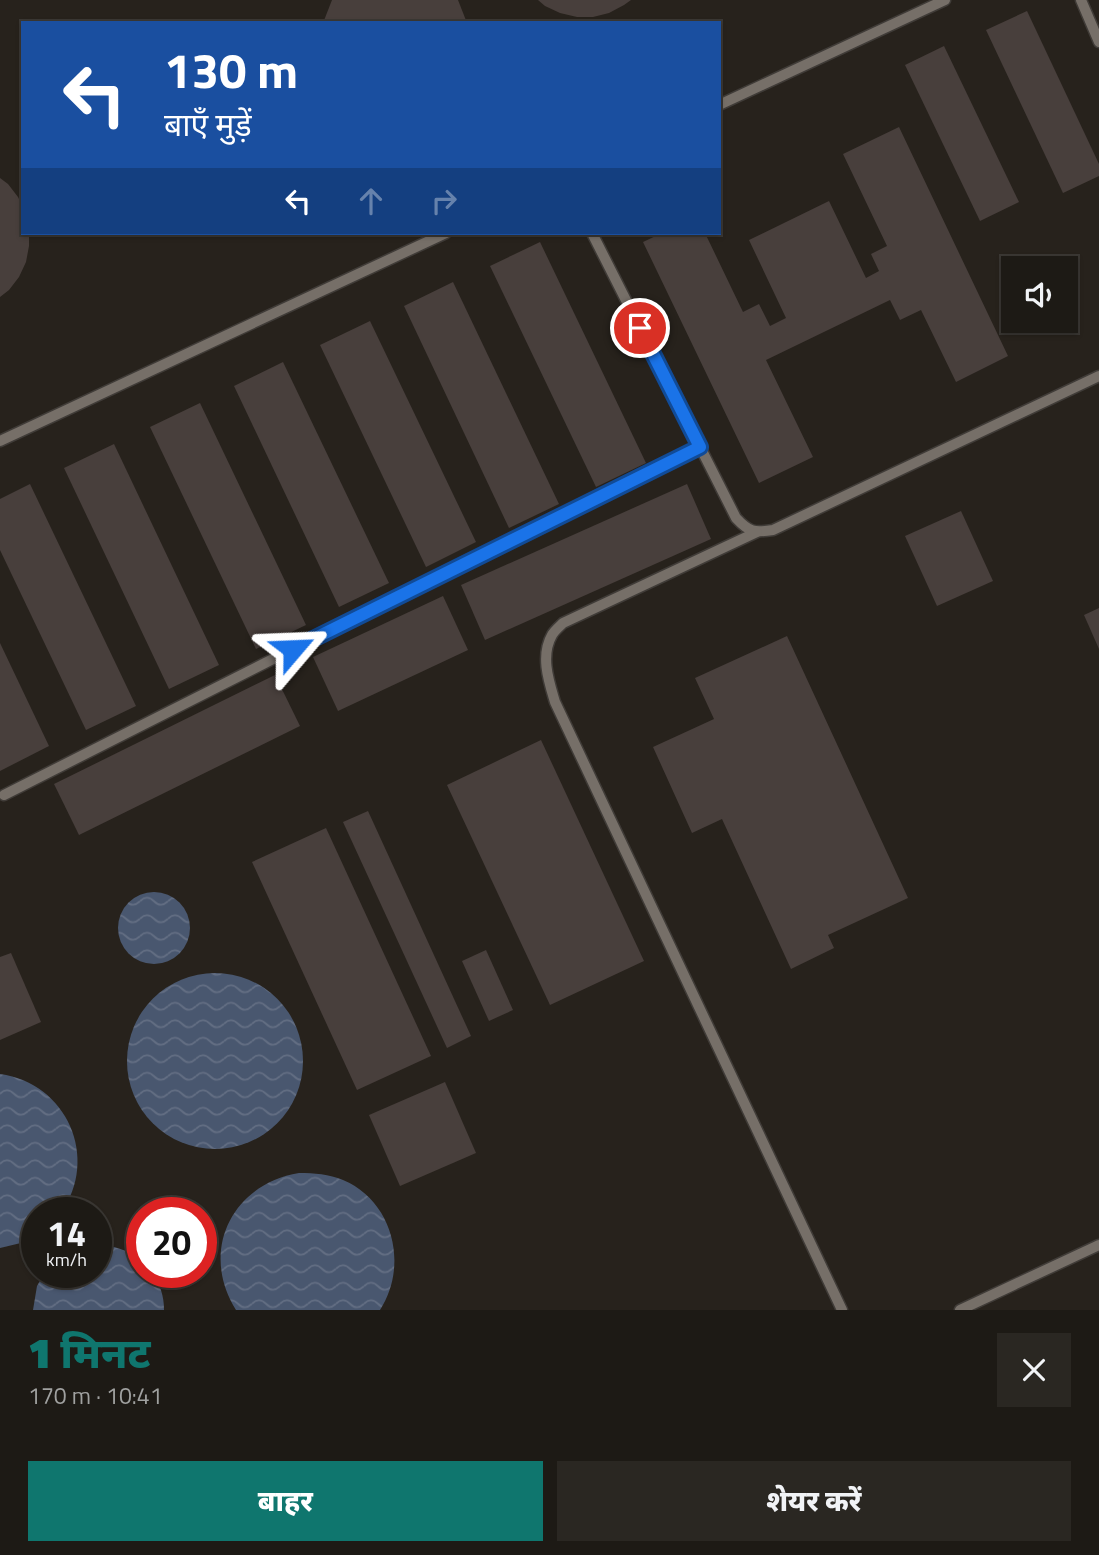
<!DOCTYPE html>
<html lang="hi">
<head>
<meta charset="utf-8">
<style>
	body { margin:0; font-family:"Titillium Web","Noto Sans Devanagari",sans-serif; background:#2a2722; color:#f1f3f6; height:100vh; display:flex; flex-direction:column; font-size:26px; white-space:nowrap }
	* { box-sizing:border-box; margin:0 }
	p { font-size:23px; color:#a0a1a0 }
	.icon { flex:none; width:38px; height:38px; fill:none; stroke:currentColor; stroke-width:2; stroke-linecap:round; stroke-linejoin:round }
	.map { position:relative; height:1310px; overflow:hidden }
	.sheet { display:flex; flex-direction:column; background:#1d1a15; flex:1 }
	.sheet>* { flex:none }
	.top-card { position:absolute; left:21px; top:21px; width:700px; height:214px; border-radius:0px; box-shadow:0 2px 5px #0004,0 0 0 2px #3b3834; background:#1a4fa0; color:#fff; overflow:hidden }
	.controls { position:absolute; left:1001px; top:256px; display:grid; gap:14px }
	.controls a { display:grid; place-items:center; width:77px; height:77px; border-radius:0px; background:#1d1a15; box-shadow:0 2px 5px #0004,0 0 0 2px #3b3834; font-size:35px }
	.speed { position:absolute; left:21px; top:1197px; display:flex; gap:14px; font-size:35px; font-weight:700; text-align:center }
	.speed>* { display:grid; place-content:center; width:91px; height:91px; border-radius:50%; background:#1d1a15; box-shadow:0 2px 5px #0004,0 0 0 2px #3b3834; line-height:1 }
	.speed small { font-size:18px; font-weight:400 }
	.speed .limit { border:10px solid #d22; background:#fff; color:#111 }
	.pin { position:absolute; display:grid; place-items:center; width:60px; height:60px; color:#fff; margin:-30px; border:4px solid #fff; border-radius:50%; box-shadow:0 2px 7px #0007 }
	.me { position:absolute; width:77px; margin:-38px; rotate:64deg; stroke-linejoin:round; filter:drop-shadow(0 0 5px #0008) }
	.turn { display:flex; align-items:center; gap:24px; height:147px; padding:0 28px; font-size:32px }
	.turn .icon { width:91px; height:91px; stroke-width:2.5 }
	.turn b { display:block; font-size:49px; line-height:60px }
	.lanes { display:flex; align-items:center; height:66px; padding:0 28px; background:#0003; justify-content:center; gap:35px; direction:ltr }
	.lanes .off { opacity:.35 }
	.round { display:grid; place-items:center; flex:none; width:74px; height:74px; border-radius:0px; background:#2a2722 }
	.overview { display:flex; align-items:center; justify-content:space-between; height:119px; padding:0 28px }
	h1 { font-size:42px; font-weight:800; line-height:52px; color:#0f766e }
	.button { display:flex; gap:14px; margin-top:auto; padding:14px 28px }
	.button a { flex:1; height:80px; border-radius:0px; background:#0f766e; color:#fff; font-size:28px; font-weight:800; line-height:80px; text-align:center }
	.button a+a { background:#2a2722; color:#f1f3f6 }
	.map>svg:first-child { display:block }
	.water { fill:url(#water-waves) }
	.building { fill:#483f3c }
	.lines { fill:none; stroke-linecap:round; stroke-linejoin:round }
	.lane-casing { stroke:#403c38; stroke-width:13 }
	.lane { stroke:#766f68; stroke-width:10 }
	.route-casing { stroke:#114b97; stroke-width:18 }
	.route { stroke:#1a73e8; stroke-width:12 }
</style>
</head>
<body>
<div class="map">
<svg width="1099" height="1310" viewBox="0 0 1099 1310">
	<defs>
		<pattern id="water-waves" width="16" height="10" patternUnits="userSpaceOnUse" patternTransform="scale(1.75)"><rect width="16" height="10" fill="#49576f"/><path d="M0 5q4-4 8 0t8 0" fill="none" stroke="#636e83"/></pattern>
	</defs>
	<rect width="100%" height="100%" fill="#27221c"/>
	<g class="water">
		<circle cx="154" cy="928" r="36"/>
		<circle cx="215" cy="1061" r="88"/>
		<path d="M0 1074C67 1083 100 1158 61 1213H37V1236L25 1242 0 1248Z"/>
		<path d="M299 1173C314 1173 329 1174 343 1180 393 1201 409 1265 380 1310H236C199 1251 232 1184 299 1173Z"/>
		<path d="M96 1245C113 1245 127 1250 141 1260L142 1272H152C160 1284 164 1296 164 1310H33L37 1286 45 1272H96Z"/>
	</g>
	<g class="building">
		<polygon points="332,0 458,0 467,23 323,23"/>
		<polygon points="538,0 631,0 624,5 609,13 593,17 577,17 560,13 545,6"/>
		<polygon points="1027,11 1099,164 1099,176 1063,193 986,30"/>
		<polygon points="944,46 1019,202 980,221 905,65"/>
		<polygon points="899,127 1008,356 956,382 921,310 900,320 890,300 766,360 813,457 759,483 643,242 662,233 705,233 743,312 759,304 770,326 786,318 749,240 829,201 866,278 879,271 871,254 887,246 843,154"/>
		<polygon points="0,178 8,184 18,197 23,207 23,233 29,233 29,246 26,262 19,277 9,290 0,297"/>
		<polygon points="540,242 646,463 596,487 490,266"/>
		<polygon points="453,282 559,504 509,528 404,306"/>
		<polygon points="370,321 476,542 426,567 320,345"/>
		<polygon points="283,362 389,583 339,607 234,386"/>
		<polygon points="200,403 306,625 256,649 150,427"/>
		<polygon points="114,444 219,665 169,689 64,468"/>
		<polygon points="30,484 136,706 86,730 0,550 0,499"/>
		<polygon points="687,484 711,539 485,640 461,585"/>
		<polygon points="961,511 993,581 937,606 905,536"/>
		<polygon points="443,596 468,650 338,711 313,657"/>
		<polygon points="1099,608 1099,649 1084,615"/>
		<polygon points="787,636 908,898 828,935 834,948 791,969 722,819 692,833 653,747 714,719 695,678"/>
		<polygon points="0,643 49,746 0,771"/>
		<polygon points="275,675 300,726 79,835 54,784"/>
		<polygon points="541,740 644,961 550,1005 447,785"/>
		<polygon points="368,811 471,1036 447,1048 343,822"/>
		<polygon points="326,828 431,1056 357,1090 252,862"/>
		<polygon points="486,950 513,1010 489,1021 462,961"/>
		<polygon points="11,953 41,1022 0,1040 0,957"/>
		<polygon points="445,1082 476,1153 400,1186 369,1115"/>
	</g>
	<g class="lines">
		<defs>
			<g id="lane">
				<polyline points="1081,0 1099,42"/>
				<polyline points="719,105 945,0"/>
				<path d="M592 233 736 518C749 532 754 533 773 530L1099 376"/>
				<polyline points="0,441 446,233"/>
				<path d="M757 532 563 623C560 626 554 631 552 635 540 656 549 682 555 702L842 1310"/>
				<polyline points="4,795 269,661 700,447"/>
				<polyline points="960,1310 1099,1245"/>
			</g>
		</defs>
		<use href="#lane" class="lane-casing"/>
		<use href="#lane" class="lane"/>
	</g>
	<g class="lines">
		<defs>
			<polyline id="route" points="293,649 700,447 640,328"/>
		</defs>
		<use href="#route" class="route-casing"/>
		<use href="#route" class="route"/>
	</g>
</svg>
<div class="controls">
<a><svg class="icon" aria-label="sound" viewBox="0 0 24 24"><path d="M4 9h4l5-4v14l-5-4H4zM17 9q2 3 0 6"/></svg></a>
</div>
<div class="speed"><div>14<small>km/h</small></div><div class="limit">20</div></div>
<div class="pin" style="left:640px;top:328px;background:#d93025"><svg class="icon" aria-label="arrive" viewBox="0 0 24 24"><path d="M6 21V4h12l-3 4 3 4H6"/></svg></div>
<svg class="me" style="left:293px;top:649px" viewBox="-20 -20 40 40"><path d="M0-17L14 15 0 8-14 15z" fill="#1a73e8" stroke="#fff" stroke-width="4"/></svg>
<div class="top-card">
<div class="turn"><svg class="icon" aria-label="left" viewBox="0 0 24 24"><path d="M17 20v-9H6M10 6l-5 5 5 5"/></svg><div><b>130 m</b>बाएँ मुड़ें</div></div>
<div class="lanes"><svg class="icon" aria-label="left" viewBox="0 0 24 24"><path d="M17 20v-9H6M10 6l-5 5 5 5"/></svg><svg class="icon off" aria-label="ahead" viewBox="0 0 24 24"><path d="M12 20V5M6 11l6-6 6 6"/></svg><svg class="icon off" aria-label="right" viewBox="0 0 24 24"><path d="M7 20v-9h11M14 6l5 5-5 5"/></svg></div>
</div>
</div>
<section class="sheet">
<div class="overview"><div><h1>1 मिनट</h1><p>170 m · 10:41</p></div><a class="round"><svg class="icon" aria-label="close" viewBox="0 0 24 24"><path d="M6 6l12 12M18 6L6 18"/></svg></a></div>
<div class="button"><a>बाहर</a><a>शेयर करें</a></div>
</section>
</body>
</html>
